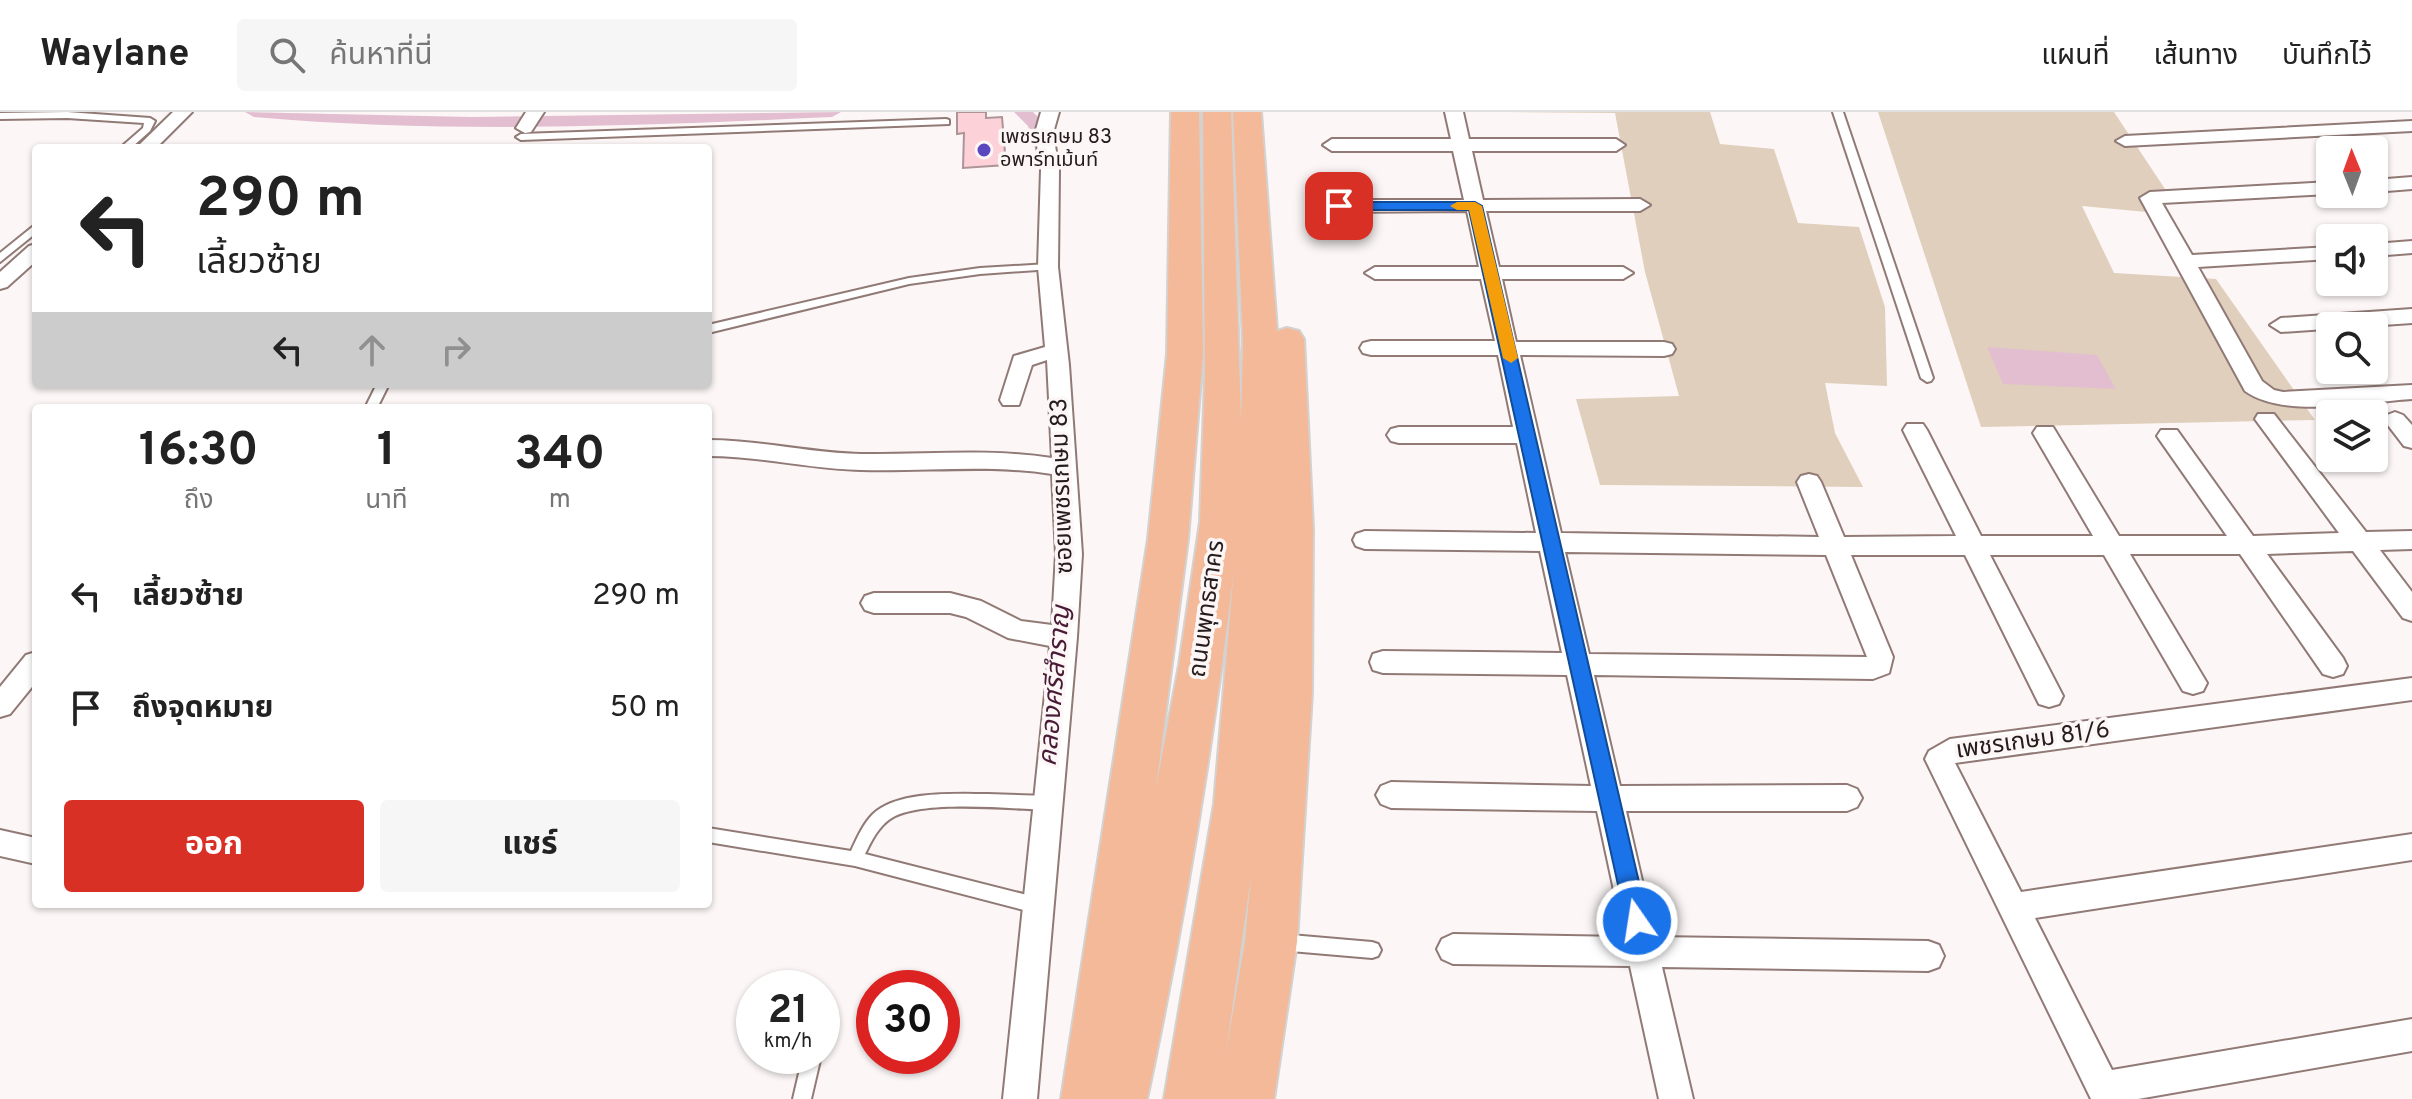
<!DOCTYPE html>
<html lang="th">
<head>
<meta charset="utf-8">
<style>
	body { margin:0; font-family:Overpass,"Noto Sans Thai",sans-serif; background:#f6f6f6; color:#222; height:100vh; display:flex; flex-direction:column; font-size:30px; white-space:nowrap }
	* { box-sizing:border-box; margin:0 }
	p { font-size:26px; color:#767676 }
	.icon { flex:none; width:44px; height:44px; fill:none; stroke:currentColor; stroke-width:2; stroke-linecap:round; stroke-linejoin:round }
	.map { position:relative; flex:1; overflow:hidden }
	.drawer { position:absolute; left:32px; top:292px; width:680px; height:504px; display:flex; flex-direction:column; background:#fff; border-radius:8px; box-shadow:0 2px 6px #0004 }
	.drawer>* { flex:none }
	.banner { position:absolute; left:32px; top:32px; width:680px; height:244px; border-radius:8px; box-shadow:0 2px 6px #0004; background:#fff; color:#222; overflow:hidden }
	.needle { width:52px; rotate:359deg }
	.tools { position:absolute; left:2316px; top:24px; display:grid; gap:16px }
	.tools a { display:grid; place-items:center; width:72px; height:72px; border-radius:8px; background:#fff; box-shadow:0 2px 6px #0004; font-size:40px }
	.speed { position:absolute; left:736px; top:858px; display:flex; gap:16px; font-size:40px; font-weight:700; text-align:center }
	.speed>* { display:grid; place-content:center; width:104px; height:104px; border-radius:50%; background:#fff; box-shadow:0 2px 6px #0004; line-height:1 }
	.speed small { font-size:20px; font-weight:400 }
	.speed .limit { border:12px solid #d22; background:#fff; color:#111 }
	.pin { position:absolute; display:grid; place-items:center; width:68px; height:68px; color:#fff; margin:-34px; border-radius:16px; box-shadow:0 4px 12px #0006 }
	.me { position:absolute; width:88px; margin:-44px; rotate:347deg; stroke-linejoin:round; filter:drop-shadow(0 0 6px #0008) }
	.turn { display:flex; align-items:center; gap:28px; height:168px; padding:0 32px; font-size:36px }
	.turn .icon { width:104px; height:104px; stroke-width:2.5 }
	.turn b { display:block; font-size:56px; line-height:68px }
	.lanes { display:flex; align-items:center; height:76px; padding:0 32px; background:#0003; justify-content:center; gap:40px; direction:ltr }
	.lanes .off { opacity:.35 }
	.eta { display:flex; justify-content:space-evenly; align-items:center; height:136px; text-align:center }
	.eta b { font-size:48px; font-weight:700; line-height:56px }
	.primary-button { display:flex; gap:16px; margin-top:auto; padding:16px 32px }
	.primary-button a { flex:1; height:92px; border-radius:8px; background:#d93025; color:#fff; font-size:32px; font-weight:700; line-height:92px; text-align:center }
	.primary-button a+a { background:#f6f6f6; color:#222 }
	ul { padding:0; list-style:none }
	li { display:flex; align-items:center; gap:24px; height:112px; padding:0 32px }
	li div { flex:1 }
	li b { display:block; font-size:30px }
	li em { font-style:normal }
	header { display:flex; align-items:center; gap:48px; box-sizing:border-box; height:112px; padding:0 40px; background:#fff; border-bottom:2px solid #e0e0e0 }
	header strong { font-size:38px }
	nav { display:flex; gap:44px; margin-inline-start:auto; font-size:28px }
	.search { width:560px; height:72px; background:#f6f6f6; display:flex; align-items:center; gap:20px; box-sizing:border-box; padding:0 28px; border-radius:8px; color:#767676; font-size:30px }
	.map>svg:first-child { display:block }
	.green { fill:#e0cfbc }
	.water { fill:#e3bed0 }
	.lines { fill:none; stroke-linecap:round; stroke-linejoin:round }
	.canal { fill:#e3bed0; fill-rule:evenodd }
	.building { fill:#fcd1d8; stroke:#ac9497; stroke-width:2 }
	.service-casing { stroke:#917a76; stroke-width:4 }
	.minor-casing { stroke:#917a76; stroke-width:4 }
	.primary-casing { stroke:#d3d2d1; stroke-width:4 }
	.service { fill:#fff; fill-rule:evenodd }
	.minor { fill:#fff; fill-rule:evenodd }
	.primary { fill:#f4b998; fill-rule:evenodd }
	.route { fill:#1a73e8; stroke:#114b97; stroke-width:2 }
	.slow { fill:#f59e0b }
	.poi-dot { fill:#5a47bf; stroke:#fcf7f6; stroke-width:3 }
	.labels { text-anchor:middle; dominant-baseline:central; stroke-width:7; stroke-linejoin:round; paint-order:stroke }
	.far-poi-label { font-size:20px; fill:#251c1b; stroke:#fcf7f6; text-anchor:start }
	.street-label { font-size:24px; fill:#251c1b; stroke:#fcf7f6 }
	.water-label { font-size:26px; font-style:italic; fill:#481a35; stroke:#fcf7f6 }
</style>
</head>
<body>
<header>
<strong>Waylane</strong>
<div class="search"><svg class="icon" aria-label="search" viewBox="0 0 24 24"><circle cx="10" cy="10" r="6"/><path d="M15 15l6 6"/></svg>ค้นหาที่นี่</div>
<nav><a>แผนที่</a><a>เส้นทาง</a><a>บันทึกไว้</a></nav>
</header>
<div class="map">
<svg width="2412" height="987" viewBox="0 0 2412 987">
	<rect width="100%" height="100%" fill="#fcf7f6"/>
	<g class="green">
		<polygon points="1505,0 1710,0 1720,32 1774,37 1798,111 1859,115 1885,195 1887,274 1825,271 1835,321 1863,375 1600,373 1576,287 1679,284 1645,160 1615,1"/>
		<polygon points="1878,0 2114,0 2167,80 2161,92 2168,102 2082,94 2114,161 2216,167 2315,308 1981,315"/>
	</g>
	<polygon class="water" points="1987,235 2097,243 2116,277 2003,272"/>
	<g class="lines">
		<g class="canal">
			<path d="M245 0 471 5 841 0 832 5C639 14 447 22 254 5Z"/>
			<polygon points="1014,0 1033,0 1045,12 1055,46 1053,50 1039,50 1028,14"/>
		</g>
	</g>
	<polygon class="building" points="957,0 986,0 986,6 1002,5 1006,53 963,56 964,21 957,22"/>
	<g class="lines">
		<defs>
			<g id="service">
				<polygon points="67,0 150,6 155,9 150,19 131,36 120,36 143,16 144,11 67,6 0,7 0,1"/>
				<polygon points="1833,0 1843,0 1933,266 1931,269 1927,270 1921,266"/>
				<polygon points="946,7 949,8 949,12 521,28 516,25 521,22"/>
				<polygon points="36,112 36,121 0,150 0,141"/>
				<polygon points="1048,152 1052,153 1052,157 980,162 909,172 708,221 708,213 909,166 980,156"/>
				<polygon points="377,272 389,272 377,296 365,296"/>
				<path d="M988 682 1049 684 1055 686 1057 691 1055 696 1049 698C1011 697 920 687 890 707 878 715 871 730 865 742L1039 786 1045 789 1047 794 1045 799 1039 802 855 754 708 730V716L851 739C857 726 863 712 873 702 899 678 956 682 988 682Z"/>
				<polygon points="1279,822 1372,830 1378,832 1381,838 1378,844 1372,846 1279,838 1273,836 1270,830 1273,824"/>
				<polygon points="749,900 754,900 754,918 743,915 740,909 743,903"/>
				<polygon points="803,944 821,944 811,987 793,987"/>
			</g>
			<g id="minor">
				<polygon points="173,0 192,0 156,36 136,36"/>
				<polygon points="526,0 544,0 531,20 525,21 516,16"/>
				<path d="M1041 0H1059L1053 21 1059 58 1058 155 1069 253 1082 442 1077 525 1037 987H1003L1050 534 1008 526 966 505 950 501H874L865 498 861 491 865 484 874 481H950L981 489 1021 509 1052 513 1056 442 1052 362C989 352 925 360 861 358 810 357 760 344 708 344V328C760 328 810 341 861 342 925 343 988 336 1052 346L1047 248 1032 253 1019 293H1003L1000 288 1014 244 1045 235 1038 155 1041 58 1035 21Z"/>
				<path d="M1445 0H1463L1469 27H1616L1625 33 1616 39H1472L1483 88 1640 87 1650 93 1640 99H1486L1499 155H1623L1633 161 1623 167H1502L1516 230H1664L1672 232 1675 237 1672 242 1664 244 1520 243 1561 421 1819 425 1797 370 1801 364 1809 362 1817 364 1821 370 1844 425 1956 424 1903 318 1907 312H1923L1927 318 1981 424H2093L2033 321 2037 315H2053L2119 424H2227L2157 324 2161 318H2177L2253 424 2339 421 2255 307 2258 302H2274L2366 420 2412 419V437L2380 438 2412 480V509L2403 506 2353 439 2267 442 2343 546 2347 554 2343 562 2333 565 2323 562 2240 442H2130L2207 571 2203 579 2193 582 2183 579 2104 443H1990L2063 584 2059 592 2049 595 2039 592 1965 443H1851L1893 545 1889 561 1873 567 1594 563 1620 674 1847 673 1857 677 1862 686 1857 695 1847 699H1626L1655 825 1928 829 1939 833 1944 844 1939 855 1928 859 1662 855 1693 987H1659L1630 854 1453 852 1442 847 1437 837 1442 827 1453 822 1624 825 1597 699 1391 696 1381 692 1376 683 1381 674 1391 670 1591 674 1567 563 1383 561 1373 558 1370 550 1373 542 1383 539 1562 541 1540 439 1365 437 1356 434 1353 428 1356 422 1365 419 1536 421 1517 331H1399L1391 329 1387 323 1391 317 1399 315H1513L1498 243H1371L1363 241 1360 236 1363 231 1371 229H1495L1481 167H1375L1365 161 1375 155H1479L1467 99 1339 100 1329 94 1339 88H1464L1453 39H1332L1323 33 1332 27H1451ZM1565 440 1826 443 1867 545 1589 542Z"/>
				<polygon points="2412,9 2412,19 2125,34 2116,29 2125,24"/>
				<polygon points="2412,65 2412,77 2374,80 2374,68"/>
				<path d="M2330 70V82L2162 91 2192 143 2330 135V147L2198 155 2262 269 2274 278 2283 280 2412 273V287C2364 290 2284 307 2245 279L2140 86 2150 80Z"/>
				<polygon points="2412,129 2412,141 2374,144 2374,132"/>
				<polygon points="36,132 36,149 7,175 0,177 0,160 29,134"/>
				<polygon points="2412,197 2412,211 2281,220 2270,213 2281,206"/>
				<polygon points="2395,300 2403,303 2412,313 2412,336 2404,334 2384,308 2387,303"/>
				<polygon points="36,540 36,570 10,602 0,605 0,575 26,543"/>
				<polygon points="2412,566 2412,588 1955,651 2021,780 2412,722 2412,748 2035,806 2112,958 2412,907 2412,939 2138,987 2091,987 1925,647 1929,639 1950,627"/>
				<polygon points="0,718 36,726 36,752 0,744"/>
			</g>
			<path id="primary" d="M1171 0H1199L1203 242 1188 427 1156 676 1179 553 1200 410 1205 263 1203 0H1231L1241 310 1243 231 1233 0H1261L1277 219 1287 216 1299 219 1304 227 1313 417 1312 581 1297 830 1274 987H1164L1214 692 1234 457C1213 635 1184 812 1147 987H1061L1148 427 1167 242ZM1251 764 1245 830 1225 947Z"/>
		</defs>
		<use href="#service" class="service-casing"/>
		<use href="#minor" class="minor-casing"/>
		<use href="#primary" class="primary-casing"/>
		<use href="#service" class="service"/>
		<use href="#minor" class="minor"/>
		<use href="#primary" class="primary"/>
	</g>
	<polygon class="route" points="1475,90 1482,94 1648,809 1645,817 1637,819 1630,817 1626,809 1469,98 1339,98 1332,94 1339,90"/>
	<polygon class="slow" points="1475,90 1482,94 1518,246 1511,251 1503,246 1469,98 1457,98 1450,94 1457,90"/>
	<circle class="poi-dot" cx="984" cy="38" r="8"/>
	<g class="labels">
		<g class="far-poi-label">
			<text x="1000" y="26">เพชรเกษม 83<tspan x="1000" dy="23">อพาร์ทเม้นท์</tspan></text>
		</g>
		<g class="street-label">
			<text transform="translate(1063 374) rotate(-92)">ซอยเพชรเกษม 83</text>
			<text transform="translate(1208 497) rotate(-82)">ถนนพุทธสาคร</text>
			<text transform="translate(2033 629) rotate(-8)">เพชรเกษม 81/6</text>
		</g>
		<g class="water-label">
			<text transform="translate(1056 574) rotate(-85)">คลองศรีสำราญ</text>
		</g>
	</g>
</svg>
<div class="tools">
<a><svg class="needle" viewBox="-14 -14 28 28"><path d="M0-13l5 13h-10z" fill="#e53935"/><path d="M0 13l5-13h-10z" fill="#767676"/></svg></a>
<a><svg class="icon" aria-label="sound" viewBox="0 0 24 24"><path d="M4 9h4l5-4v14l-5-4H4zM17 9q2 3 0 6"/></svg></a>
<a><svg class="icon" aria-label="search" viewBox="0 0 24 24"><circle cx="10" cy="10" r="6"/><path d="M15 15l6 6"/></svg></a>
<a><svg class="icon" aria-label="layers" viewBox="0 0 24 24"><path d="M12 4l9 5-9 5-9-5zM3 14l9 5 9-5"/></svg></a>
</div>
<div class="speed"><div>21<small>km/h</small></div><div class="limit">30</div></div>
<div class="pin" style="left:1339px;top:94px;background:#d93025"><svg class="icon" aria-label="arrive" viewBox="0 0 24 24"><path d="M6 21V4h12l-3 4 3 4H6"/></svg></div>
<svg class="me" style="left:1637px;top:809px" viewBox="-20 -20 40 40"><circle r="17" fill="#1a73e8" stroke="#fff" stroke-width="3"/><path d="M0-11L8 9 0 5-8 9z" fill="#fff"/></svg>
<div class="banner">
<div class="turn"><svg class="icon" aria-label="left" viewBox="0 0 24 24"><path d="M17 20v-9H6M10 6l-5 5 5 5"/></svg><div><b>290 m</b>เลี้ยวซ้าย</div></div>
<div class="lanes"><svg class="icon" aria-label="left" viewBox="0 0 24 24"><path d="M17 20v-9H6M10 6l-5 5 5 5"/></svg><svg class="icon off" aria-label="ahead" viewBox="0 0 24 24"><path d="M12 20V5M6 11l6-6 6 6"/></svg><svg class="icon off" aria-label="right" viewBox="0 0 24 24"><path d="M7 20v-9h11M14 6l5 5-5 5"/></svg></div>
</div>
<section class="drawer">
<div class="eta">
<div><b>16:30</b><p>ถึง</p></div>
<div><b>1</b><p>นาที</p></div>
<div><b>340</b><p>m</p></div>
</div>
<ul>
<li><svg class="icon" aria-label="left" viewBox="0 0 24 24"><path d="M17 20v-9H6M10 6l-5 5 5 5"/></svg><div><b>เลี้ยวซ้าย</b></div><em>290 m</em></li>
<li><svg class="icon" aria-label="arrive" viewBox="0 0 24 24"><path d="M6 21V4h12l-3 4 3 4H6"/></svg><div><b>ถึงจุดหมาย</b></div><em>50 m</em></li>
</ul>
<div class="primary-button"><a>ออก</a><a>แชร์</a></div>
</section>
</div>
</body>
</html>
